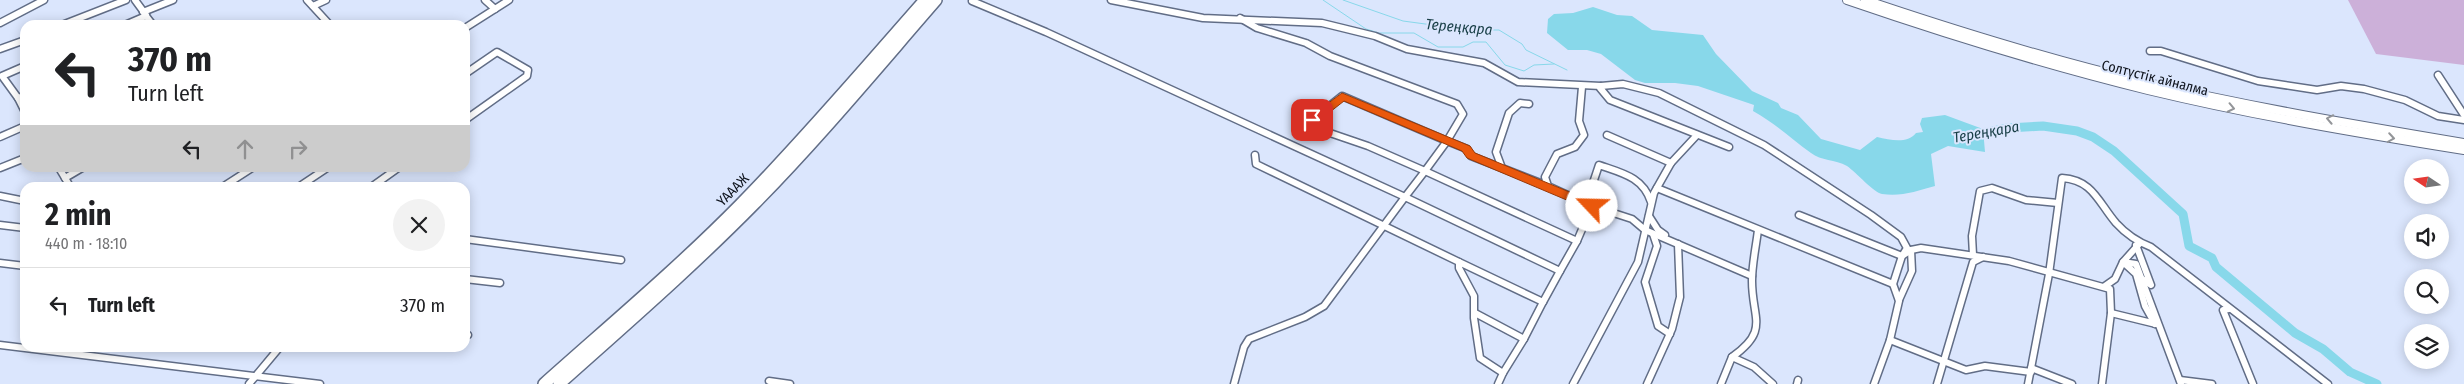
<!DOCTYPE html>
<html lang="en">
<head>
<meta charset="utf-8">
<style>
	body { margin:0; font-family:"Fira Sans Condensed",sans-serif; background:#f2f2f2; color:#202124; height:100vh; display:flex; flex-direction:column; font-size:19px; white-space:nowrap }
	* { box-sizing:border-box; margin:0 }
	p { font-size:16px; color:#757577 }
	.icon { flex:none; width:28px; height:28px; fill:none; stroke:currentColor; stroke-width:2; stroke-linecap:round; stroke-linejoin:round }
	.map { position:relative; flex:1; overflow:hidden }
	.details { position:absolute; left:20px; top:182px; width:450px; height:170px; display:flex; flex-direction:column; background:#fff; border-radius:15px; box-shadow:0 2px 12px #0003 }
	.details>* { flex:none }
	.guide { position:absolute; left:20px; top:20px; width:450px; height:152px; border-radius:15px; box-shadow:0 2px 12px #0003; background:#fff; color:#202124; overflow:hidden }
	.needle { width:32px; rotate:283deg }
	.buttons { position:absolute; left:2404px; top:159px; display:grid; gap:10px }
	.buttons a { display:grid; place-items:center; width:45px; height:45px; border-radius:50%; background:#fff; box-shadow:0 2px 12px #0003; font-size:25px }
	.pin { position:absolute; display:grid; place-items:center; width:42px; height:42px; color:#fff; margin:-21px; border-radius:10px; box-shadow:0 2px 8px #0006 }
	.me { position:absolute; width:55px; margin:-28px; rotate:294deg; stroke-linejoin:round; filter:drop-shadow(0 0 4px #0008) }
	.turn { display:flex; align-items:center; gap:18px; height:105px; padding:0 25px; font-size:22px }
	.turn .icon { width:65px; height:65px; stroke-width:2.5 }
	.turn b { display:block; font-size:35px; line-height:42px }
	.lanes { display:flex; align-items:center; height:48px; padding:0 25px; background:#0003; justify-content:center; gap:25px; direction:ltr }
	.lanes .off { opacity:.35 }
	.round { display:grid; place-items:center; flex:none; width:52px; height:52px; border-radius:26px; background:#f2f2f2 }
	.head { display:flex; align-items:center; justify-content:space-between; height:85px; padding:0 25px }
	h1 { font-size:30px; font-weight:700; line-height:38px }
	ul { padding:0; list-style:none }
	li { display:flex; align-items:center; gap:15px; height:75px; padding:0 25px; border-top:1px solid #e0e0e0 }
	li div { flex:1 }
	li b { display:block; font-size:19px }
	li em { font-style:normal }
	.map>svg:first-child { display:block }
	.green { fill:#ccb0d9 }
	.water { fill:#88d8ea }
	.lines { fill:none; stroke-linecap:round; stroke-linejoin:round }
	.stream { stroke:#88d8ea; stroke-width:1 }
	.river { stroke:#88d8ea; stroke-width:9 }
	.minor-casing { stroke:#616d86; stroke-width:9 }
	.tertiary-casing { stroke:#616d86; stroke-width:10 }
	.motorway-casing { stroke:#616d86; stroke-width:14 }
	.minor { stroke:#fff; stroke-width:6 }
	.tertiary { stroke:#fff; stroke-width:8 }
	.motorway { stroke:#fff; stroke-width:11 }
	.oneway { stroke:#939599 }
	.route { fill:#ea580c; stroke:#983908 }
	.labels { text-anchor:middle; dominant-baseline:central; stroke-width:4; stroke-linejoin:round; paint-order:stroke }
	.street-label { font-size:14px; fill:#0e131c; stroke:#dbe6fd }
	.water-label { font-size:15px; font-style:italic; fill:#183e46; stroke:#dbe6fd }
</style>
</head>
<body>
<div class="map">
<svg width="2464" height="384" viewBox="0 0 2464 384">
	<rect width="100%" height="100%" fill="#dbe6fd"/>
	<polygon class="green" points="2348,0 2464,0 2464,65 2376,54"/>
	<path class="water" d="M1593 7 1617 15 1632 16 1652 30 1703 35 1716 54 1752 91 1778 103 1781 108 1798 115 1821 139 1860 150 1877 137C1891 140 1907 144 1916 133L1923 132 1920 124 1922 118 1945 115 1983 129 1985 152 1948 146 1931 154 1935 186C1917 191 1901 197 1882 194 1874 193 1856 172 1847 166 1835 159 1821 161 1811 153 1791 139 1775 123 1753 111L1754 105 1698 86 1675 83H1645L1635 80 1601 54 1587 50H1568L1547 33 1548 19 1554 14 1573 13Z"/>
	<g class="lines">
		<g class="stream">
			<polyline points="1323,0 1366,29 1379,33 1414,33 1438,47 1463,47 1473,42 1486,42 1505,65 1524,71 1534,65 1554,64"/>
			<polyline points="1343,0 1403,21 1470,30 1499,30 1522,44 1526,50 1567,70"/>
		</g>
		<polyline class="river" points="1973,135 2008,128 2043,126 2077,131 2093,137 2114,151 2183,214 2189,246 2212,258 2216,267 2295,333 2323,349 2350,372 2377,384"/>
		<defs>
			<g id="minor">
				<polyline points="135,0 146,15"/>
				<polyline points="307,0 330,25"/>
				<polyline points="485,0 495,9"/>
				<polyline points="1111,0 1203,18 1322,23 1375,36 1407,49 1484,63 1518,82 1601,86"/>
				<polyline points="972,1 1046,32 1405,197 1324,306 1305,317 1249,339 1244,347 1234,384"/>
				<polyline points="313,6 326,0"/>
				<polyline points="143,12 173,0"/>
				<polyline points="1240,18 1257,28 1306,43 1330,56 1457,104 1463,114 1447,141"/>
				<polyline points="0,23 44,0"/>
				<polyline points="62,25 126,0"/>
				<polyline points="125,25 146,16 153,25"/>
				<polyline points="465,28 509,0"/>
				<polyline points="0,49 25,40"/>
				<polyline points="2150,51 2161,51 2258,81 2317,90 2341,86 2364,89 2405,100 2438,116 2464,120"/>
				<polyline points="465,74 497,52 528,70 527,76 465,120"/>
				<polyline points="2438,75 2464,115"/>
				<polyline points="1582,87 1579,121 1584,135 1575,147 1557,154 1545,177 1548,186 1592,206 1632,219 1645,230 1752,276"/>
				<polyline points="25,96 18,98 25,112"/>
				<polygon points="1342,96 1447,141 1425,171 1368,146 1330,133 1312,120"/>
				<polyline points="18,98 2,76 25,66"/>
				<polyline points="1607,135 1671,163"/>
				<polyline points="0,137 25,126"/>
				<polyline points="1447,141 1467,149 1471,156 1548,186"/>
				<polyline points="1729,147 1610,100 1600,88 1601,86 1623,84 1659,93 1764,145 1871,215 1901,237 1907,248 1902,256 1799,215"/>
				<polyline points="1255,155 1256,164 1459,262 1459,268 1474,296 1474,318 1480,358 1503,373 1498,384"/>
				<polyline points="0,168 25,158"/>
				<polyline points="59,168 71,188"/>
				<polyline points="1502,168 1496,152 1509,113 1520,103 1529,104"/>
				<polygon points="1425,171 1577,241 1560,271 1405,197"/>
				<polyline points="65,178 82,168"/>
				<polyline points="221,188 252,168"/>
				<polyline points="297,188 327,168"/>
				<polyline points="370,188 398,168"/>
				<polyline points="1657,188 1893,284"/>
				<polyline points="0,196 25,201"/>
				<polyline points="1649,216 1658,230 1665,235"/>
				<polyline points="0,225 25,228"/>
				<polyline points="1653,234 1657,246 1645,282 1658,326 1670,334"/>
				<polyline points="465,239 621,260"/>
				<path d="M1577 241 1592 206V186L1599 165C1622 173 1643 177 1651 202"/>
				<polyline points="2140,243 2123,262 2136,264 2181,384"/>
				<polyline points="2136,245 2151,285 2142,279"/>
				<polyline points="1973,255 1972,236 1980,191 1992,188 2026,200 2058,203"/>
				<polyline points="1459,262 1543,302 1524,339"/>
				<polyline points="0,263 25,266"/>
				<polyline points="465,279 500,283"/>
				<polyline points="2105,286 2115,279 2123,262 2136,274 2145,306 2155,324"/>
				<polyline points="1899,300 1912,271 1911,250"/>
				<polyline points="1543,302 1560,271"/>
				<polyline points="2229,309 2223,310 2253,384"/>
				<polyline points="1475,313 1524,339 1503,373"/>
				<polyline points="2111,313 2156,324"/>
				<polyline points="465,334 468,335"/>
				<polyline points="1890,340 1966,370 1985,366 2031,372"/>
				<polyline points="0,345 320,384"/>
				<path d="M1732 357C1770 330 1752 319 1752 281 1752 264 1756 247 1758 230"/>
				<polyline points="2031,368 2072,384"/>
				<polyline points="2180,380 2212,384"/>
				<polyline points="769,381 790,384"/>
				<polyline points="249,384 279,348"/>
				<polyline points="1573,384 1638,262 1654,193 1671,163 1697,135"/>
				<polyline points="1647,384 1672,329 1680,297 1678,244"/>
				<polyline points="1721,384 1732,357 1754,367 1773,384"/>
				<polyline points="1797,384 1798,380"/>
				<polyline points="1874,384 1890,340 1899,301 1893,284 1902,256 1911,250 1921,248 2009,261 2110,289 2111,313 2102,384"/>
				<polyline points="1937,384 1973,262 1983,257"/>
				<path d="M2028 384 2049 274 2062 178C2093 180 2098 202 2116 223 2126 234 2138 242 2151 247L2328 384"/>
			</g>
			<g id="tertiary">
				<path d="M1847 0C1946 34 2046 65 2148 90 2252 115 2358 133 2464 150"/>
				<path d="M1865 0C1957 31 2050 60 2144 82 2250 107 2357 125 2464 143"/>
			</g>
			<g id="motorway">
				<path d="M544 384C610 325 678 268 740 205 804 140 864 69 925 0"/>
				<path d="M559 384C625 325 692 267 754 204 818 139 876 69 936 0"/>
			</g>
		</defs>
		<use href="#minor" class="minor-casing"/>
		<use href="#tertiary" class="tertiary-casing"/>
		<use href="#motorway" class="motorway-casing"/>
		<use href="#minor" class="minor"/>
		<use href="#tertiary" class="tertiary"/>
		<use href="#motorway" class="motorway"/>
	</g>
	<defs><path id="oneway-chevron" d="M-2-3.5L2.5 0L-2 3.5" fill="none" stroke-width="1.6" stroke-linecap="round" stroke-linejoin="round" transform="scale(1.25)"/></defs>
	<g class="oneway">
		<use href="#oneway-chevron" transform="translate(2231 108) rotate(12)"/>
		<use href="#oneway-chevron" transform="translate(2330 119) rotate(-169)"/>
		<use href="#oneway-chevron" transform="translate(2391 138) rotate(9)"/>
	</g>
	<polygon class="route" points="1342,93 1470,146 1475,153 1596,203 1598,206 1596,209 1588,209 1467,158 1462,151 1344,101 1316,123 1308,123 1308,118"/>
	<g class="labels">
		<g class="street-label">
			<text transform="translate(2155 78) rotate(14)">Солтүстік айналма</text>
			<text transform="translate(733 190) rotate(-45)">ҮАААЖ</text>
		</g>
		<g class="water-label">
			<text transform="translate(1459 27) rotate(5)">Тереңқара</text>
			<text transform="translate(1986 132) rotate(-10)">Тереңқара</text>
		</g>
	</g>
</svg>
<div class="buttons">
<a><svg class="needle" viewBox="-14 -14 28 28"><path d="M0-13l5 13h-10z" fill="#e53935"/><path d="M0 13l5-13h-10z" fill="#757577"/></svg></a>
<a><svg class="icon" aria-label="sound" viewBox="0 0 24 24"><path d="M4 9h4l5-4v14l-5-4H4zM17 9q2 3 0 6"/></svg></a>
<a><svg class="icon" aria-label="search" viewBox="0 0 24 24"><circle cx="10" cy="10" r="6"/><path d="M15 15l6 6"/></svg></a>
<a><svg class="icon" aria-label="layers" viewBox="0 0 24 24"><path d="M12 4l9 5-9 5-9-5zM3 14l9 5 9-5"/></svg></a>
</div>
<div class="pin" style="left:1312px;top:120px;background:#d93025"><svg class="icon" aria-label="arrive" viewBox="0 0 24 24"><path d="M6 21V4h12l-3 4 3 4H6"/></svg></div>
<svg class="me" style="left:1592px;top:206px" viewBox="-20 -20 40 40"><circle r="19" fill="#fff"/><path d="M0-13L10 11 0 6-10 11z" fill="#ea580c"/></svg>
<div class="guide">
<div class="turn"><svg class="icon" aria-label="left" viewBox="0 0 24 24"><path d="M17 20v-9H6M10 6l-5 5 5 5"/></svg><div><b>370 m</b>Turn left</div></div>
<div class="lanes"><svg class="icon" aria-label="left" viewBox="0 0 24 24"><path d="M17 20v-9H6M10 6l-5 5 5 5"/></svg><svg class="icon off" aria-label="ahead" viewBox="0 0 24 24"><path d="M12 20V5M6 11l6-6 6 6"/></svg><svg class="icon off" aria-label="right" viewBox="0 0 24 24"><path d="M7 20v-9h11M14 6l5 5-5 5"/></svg></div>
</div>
<section class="details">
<div class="head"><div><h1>2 min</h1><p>440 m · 18:10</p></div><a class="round"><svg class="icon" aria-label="close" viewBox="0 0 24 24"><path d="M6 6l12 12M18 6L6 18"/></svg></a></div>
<ul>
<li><svg class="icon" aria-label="left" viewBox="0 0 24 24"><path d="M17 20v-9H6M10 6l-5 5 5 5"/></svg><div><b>Turn left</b></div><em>370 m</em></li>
</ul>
</section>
</div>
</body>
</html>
